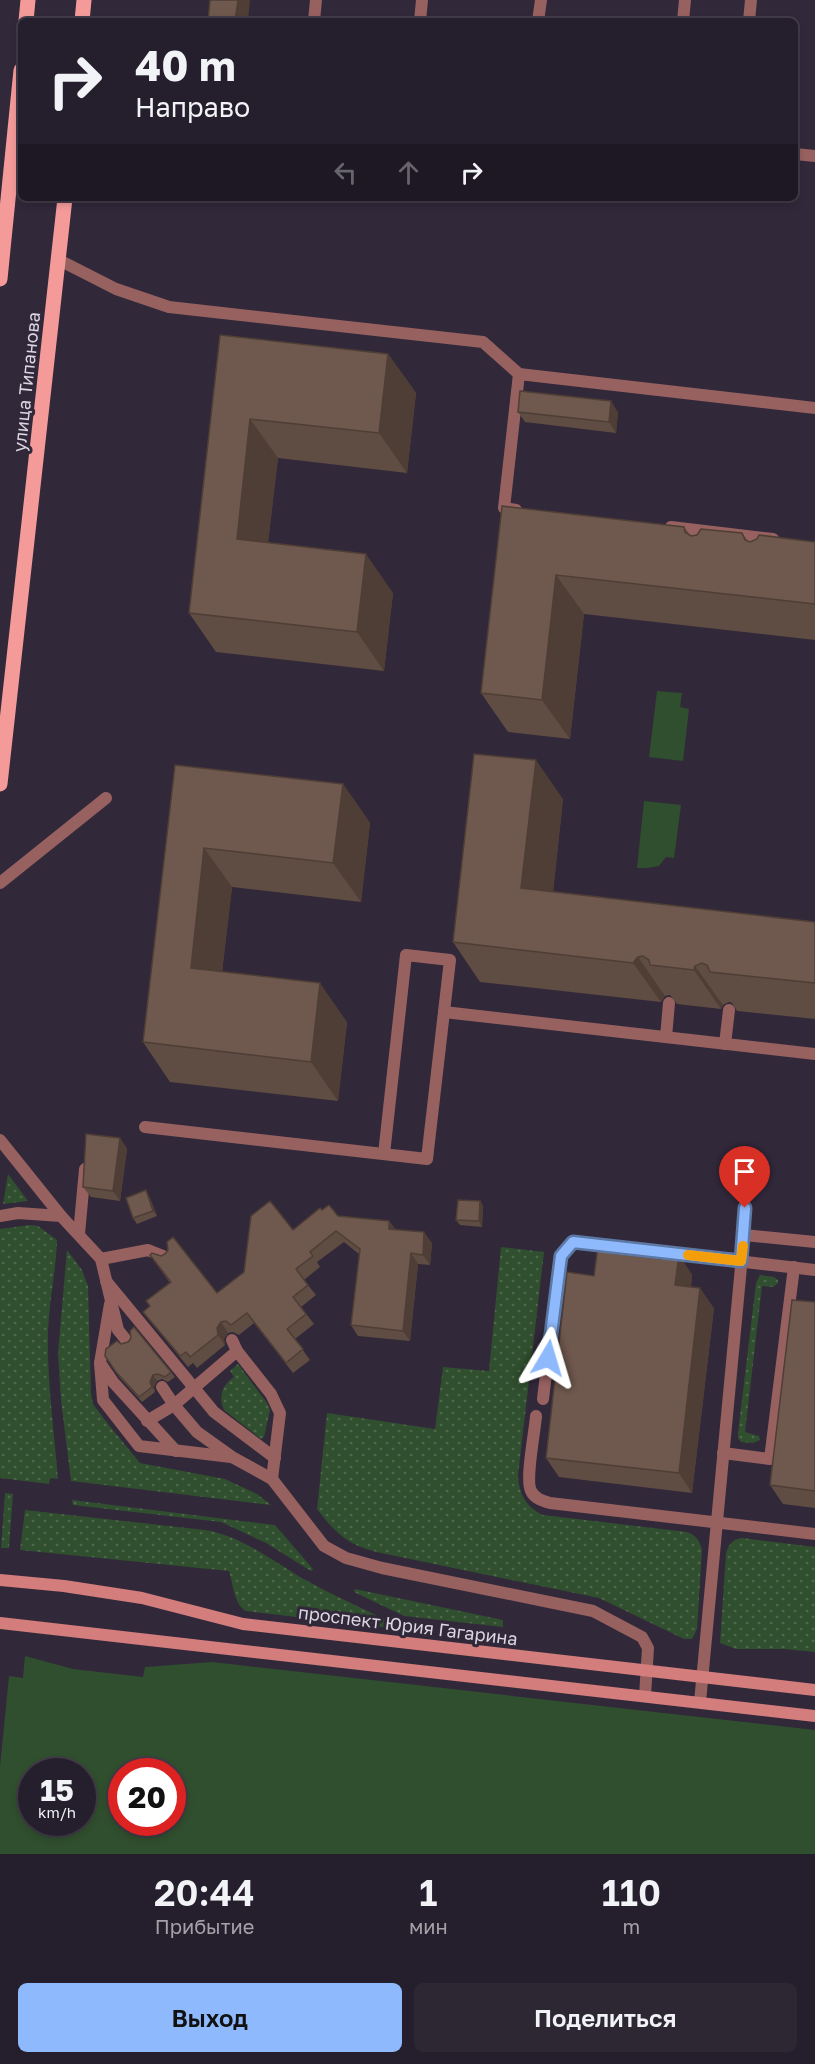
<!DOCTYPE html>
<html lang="ru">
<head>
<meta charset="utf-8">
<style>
	body { margin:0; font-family:"Golos Text",sans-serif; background:#2d2734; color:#f1f3f6; height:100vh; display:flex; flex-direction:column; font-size:22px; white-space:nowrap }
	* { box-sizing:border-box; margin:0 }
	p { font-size:20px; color:#a3a2a9 }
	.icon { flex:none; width:33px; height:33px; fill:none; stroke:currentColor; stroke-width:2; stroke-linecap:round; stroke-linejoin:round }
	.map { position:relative; height:1854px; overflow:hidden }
	.side { display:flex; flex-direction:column; background:#251e2c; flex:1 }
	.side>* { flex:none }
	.hud { position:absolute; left:18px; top:18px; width:780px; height:183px; border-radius:9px; box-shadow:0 3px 9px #0003,0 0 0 2px #423c48; background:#251e2c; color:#f1f3f6; overflow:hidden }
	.speed { position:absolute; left:18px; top:1758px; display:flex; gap:12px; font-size:30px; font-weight:700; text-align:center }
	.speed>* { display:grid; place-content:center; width:78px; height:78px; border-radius:50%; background:#251e2c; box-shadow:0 3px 9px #0003,0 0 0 2px #423c48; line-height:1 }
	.speed small { font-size:15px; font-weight:400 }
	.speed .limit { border:9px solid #d22; background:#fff; color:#111 }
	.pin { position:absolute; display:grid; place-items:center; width:51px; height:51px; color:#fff; margin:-62px -26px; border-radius:50% 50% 50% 0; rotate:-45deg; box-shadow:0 0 6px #0007 }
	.pin .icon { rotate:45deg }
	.me { position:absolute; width:66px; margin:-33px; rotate:7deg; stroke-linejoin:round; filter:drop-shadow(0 0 4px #0008) }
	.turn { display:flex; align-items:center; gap:21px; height:126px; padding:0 18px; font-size:27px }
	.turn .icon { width:78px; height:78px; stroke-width:2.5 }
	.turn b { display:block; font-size:42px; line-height:51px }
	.lanes { display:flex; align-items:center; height:57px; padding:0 18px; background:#0003; justify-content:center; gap:30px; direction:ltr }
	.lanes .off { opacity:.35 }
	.eta { display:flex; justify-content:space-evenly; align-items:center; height:102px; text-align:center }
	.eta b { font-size:36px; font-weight:600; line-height:42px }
	.cta { display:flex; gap:12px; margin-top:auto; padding:12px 18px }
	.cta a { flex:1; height:69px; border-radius:9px; background:#8eb9fc; color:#111; font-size:24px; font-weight:600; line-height:69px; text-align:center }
	.cta a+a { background:#2d2734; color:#f1f3f6 }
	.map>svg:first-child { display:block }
	.grass { fill:url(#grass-dots) }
	.green { fill:#304f2e; fill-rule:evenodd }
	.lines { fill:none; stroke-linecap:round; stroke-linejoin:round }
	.lane { stroke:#976160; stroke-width:12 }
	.secondary { stroke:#d37d7c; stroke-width:12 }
	.primary { stroke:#f49b9a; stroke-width:15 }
	.wall { fill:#5f4c42 }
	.shaded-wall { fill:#4e3e36 }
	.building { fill:#6f584d; stroke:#4e3e36; stroke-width:1.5 }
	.route-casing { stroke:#5c78a4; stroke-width:15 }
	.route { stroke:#8eb9fc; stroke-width:10 }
	.slow { stroke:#f59e0b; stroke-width:10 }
	.labels { text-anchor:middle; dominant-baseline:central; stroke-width:6; stroke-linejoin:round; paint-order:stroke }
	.street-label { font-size:18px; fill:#dcd6e2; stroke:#31283a }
</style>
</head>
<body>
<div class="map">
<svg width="815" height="1854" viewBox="0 0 815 1854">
	<defs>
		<pattern id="grass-dots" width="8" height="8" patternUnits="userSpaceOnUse" patternTransform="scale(1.5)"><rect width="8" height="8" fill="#304f2e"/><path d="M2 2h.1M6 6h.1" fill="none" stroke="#4d684c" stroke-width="1.8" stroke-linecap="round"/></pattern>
	</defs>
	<rect width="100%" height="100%" fill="#31283a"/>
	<g class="grass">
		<polygon points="8,1174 28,1201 3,1204"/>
		<path d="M30 1225 38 1226 57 1240C56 1271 49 1301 48 1332 47 1381 54 1430 58 1479L50 1478 49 1484 0 1478V1229Z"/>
		<path d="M501 1247 544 1252 518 1475C519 1494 526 1507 543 1515L687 1532C696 1535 700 1541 702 1550L697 1629 692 1639H684L599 1598 381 1553C349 1546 336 1534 317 1509L327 1413 435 1429 443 1367 489 1371Z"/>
		<polygon points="67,1250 82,1270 88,1286 91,1393 93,1404 108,1424 140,1463 225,1479 257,1494 271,1505 71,1481 61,1400 58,1353"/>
		<polygon points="760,1275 774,1277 778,1280 778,1283 773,1287 762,1286 745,1432 759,1436 760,1440 753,1443 741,1442 738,1438 738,1433 756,1283"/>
		<path d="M238 1364 267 1403 270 1410 264 1437 261 1439 224 1410C218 1397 222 1385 234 1377L230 1371Z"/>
		<polygon points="5,1493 13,1494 9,1548 1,1548"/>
		<polygon points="72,1500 275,1525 313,1569 311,1571 266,1543 221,1522 73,1505"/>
		<path d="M25 1510 205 1530C241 1536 270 1559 300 1577 332 1595 366 1610 400 1626L397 1629 246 1611C234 1605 233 1583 229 1571L20 1550Z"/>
		<path d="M742 1538 815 1547V1652L784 1649H736L720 1643 726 1553C729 1544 733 1539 742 1538Z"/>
		<polygon points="355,1589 503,1620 503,1627 404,1616 354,1592"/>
	</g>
	<g class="green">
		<polygon points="657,691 682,693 680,707 689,709 683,761 649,757"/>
		<polygon points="644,801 681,805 674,858 666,857 659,866 647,868 637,868"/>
		<path d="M25 1656 73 1669 143 1677 145 1667 212 1662 815 1730V1854H0V1767L9 1676 23 1678ZM32 1772H82V1822H32ZM122 1772H172V1822H122Z"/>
	</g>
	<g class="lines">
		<g class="lane">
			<polyline points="314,21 316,0"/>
			<polyline points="420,21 422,0"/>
			<polyline points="538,21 541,0"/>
			<polyline points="683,21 685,0"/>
			<polyline points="749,21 751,0"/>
			<polyline points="795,154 815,156"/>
			<polyline points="59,260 116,289 169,307 483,342 519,374"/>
			<polyline points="516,510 504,508 519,374 815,408"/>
			<polyline points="671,527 773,539"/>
			<polyline points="0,883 106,798"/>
			<polyline points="444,1012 815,1054"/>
			<polyline points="666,1037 669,1003"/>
			<polyline points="725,1044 729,1010"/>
			<polyline points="145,1127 427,1159 450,960 406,955 384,1154"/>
			<polyline points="0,1140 61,1216 101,1259 118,1330 127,1341"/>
			<polyline points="0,1216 18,1213 61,1216"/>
			<polyline points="79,1234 85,1169"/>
			<polyline points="744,1235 815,1242"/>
			<polyline points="101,1259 148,1250 168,1258"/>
			<polyline points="106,1281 214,1412 275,1458"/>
			<polyline points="110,1304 100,1363 113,1382 176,1451"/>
			<polyline points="232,1340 237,1351 271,1394 280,1413 272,1479"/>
			<polyline points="100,1363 103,1400 139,1446 231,1457"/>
			<polyline points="162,1387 174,1405 197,1432 232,1457 272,1479 324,1546 346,1558 382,1568 593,1611 642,1637 648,1648 645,1696"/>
			<polyline points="543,1399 560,1256 573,1242 815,1270"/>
			<path d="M536 1416C535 1431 525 1480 531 1491 535 1499 543 1501 550 1503L815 1534"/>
			<polyline points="147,1421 174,1405 237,1351"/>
			<polyline points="723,1453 770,1459 794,1267"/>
			<polyline points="700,1702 744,1235 745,1208"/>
		</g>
		<g class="secondary">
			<polyline points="0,1580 64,1586 142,1598 243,1624 815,1690"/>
			<polyline points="0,1623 815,1716"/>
		</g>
		<g class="primary">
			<polyline points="26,21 28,0"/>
			<polyline points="82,21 84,0"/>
			<polyline points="0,279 21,70"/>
			<polyline points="0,784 65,198"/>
		</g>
	</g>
	<g class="wall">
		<polygon points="220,335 388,354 416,393 407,473 278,458 268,542 393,593 384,671 216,652 189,613"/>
		<polygon points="518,412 618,412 616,433 525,422"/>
		<polygon points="502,506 684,527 691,536 742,533 748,541 750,542 815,542 815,640 584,614 570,739 508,732 481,693"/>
		<polygon points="175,765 343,784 370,823 361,902 232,887 222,972 347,1022 338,1101 170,1082 143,1042"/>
		<polygon points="563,799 553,892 815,922 815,1019 737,1011 732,1003 729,1002 723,1005 721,1009 677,1004 670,995 665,996 661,1002 480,982 453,942"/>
		<polygon points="120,1138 127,1149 120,1201 91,1197 83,1187"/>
		<polygon points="149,1196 157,1216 137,1224 133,1218"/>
		<polygon points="480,1201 483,1206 482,1227 460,1225 456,1220"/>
		<polygon points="322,1210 338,1216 389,1221 396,1230 432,1243 430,1265 418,1264 410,1341 358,1336 351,1325 359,1254 344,1242 317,1262 320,1267 304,1280 316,1295 301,1307 314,1324 295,1339 310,1360 293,1373 254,1323 239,1335 233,1332 228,1333 224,1339 225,1345 197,1368 193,1363 188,1367 151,1322 143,1312 150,1307 146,1301 170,1283 150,1255 217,1293 244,1272 293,1230"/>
		<polygon points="619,1254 661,1259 679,1255 692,1275 691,1287 714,1308 692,1493 559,1477 546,1458 594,1276"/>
		<polygon points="815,1302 815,1508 783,1504 770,1485"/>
		<polygon points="105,1356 171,1372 175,1377 168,1382 162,1379 157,1381 154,1387 155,1392 142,1402 119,1377"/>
	</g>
	<g class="shaded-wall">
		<polygon points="238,0 250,0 248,21 235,21"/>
		<polygon points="388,354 416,393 407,473 379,433"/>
		<polygon points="611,401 618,412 616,433 609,422"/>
		<polygon points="250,419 278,458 264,578 237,539"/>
		<polygon points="366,554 393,593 384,671 357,632"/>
		<polygon points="556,575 584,614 570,739 542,700"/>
		<polygon points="536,760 563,799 549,927 521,888"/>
		<polygon points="343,784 370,823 361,902 333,863"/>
		<polygon points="204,848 232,887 218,1007 191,968"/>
		<polygon points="638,957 665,996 661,1002 633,963"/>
		<polygon points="695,966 723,1005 721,1009 694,970"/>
		<polygon points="320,983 347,1022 338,1101 311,1062"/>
		<polygon points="120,1138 127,1149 120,1201 113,1191"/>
		<polygon points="146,1190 149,1196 157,1216 153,1211"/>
		<polygon points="480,1201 483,1206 482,1227 479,1221"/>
		<polygon points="389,1221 397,1232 389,1229"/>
		<polygon points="424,1232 432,1243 430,1265 423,1255"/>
		<polygon points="411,1253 418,1264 410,1341 403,1331"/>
		<polygon points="679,1255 692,1275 689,1305 675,1285"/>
		<polygon points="700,1288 714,1308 692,1493 679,1473"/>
		<polygon points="221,1322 228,1333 224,1339 225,1345 218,1335 217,1328"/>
		<polygon points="153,1375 157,1381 154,1387 155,1392 152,1387 150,1382"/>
	</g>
	<g class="building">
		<polygon points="210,0 238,0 235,21 208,21"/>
		<polygon points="220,335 388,354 379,433 250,419 237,539 366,554 357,632 189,613"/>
		<polygon points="520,391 611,401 609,422 518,412"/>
		<polygon points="502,506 684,527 685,532 691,536 697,535 701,529 742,533 745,540 750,542 757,539 759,535 815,542 815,604 556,575 542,700 481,693"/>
		<polygon points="474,754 536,760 521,888 815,922 815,983 710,972 707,965 702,963 695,966 694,970 650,965 649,960 643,956 638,957 633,963 453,942"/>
		<polygon points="175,765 343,784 333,863 204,848 191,968 320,983 311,1062 143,1042"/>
		<polygon points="86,1134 120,1138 113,1191 83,1187"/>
		<polygon points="146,1190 153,1211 133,1218 126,1198"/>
		<polygon points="458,1200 480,1201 479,1221 456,1220"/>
		<polygon points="270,1201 293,1230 320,1208 322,1210 329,1205 338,1216 389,1221 389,1229 424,1232 423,1255 411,1253 403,1331 351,1325 360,1249 336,1231 310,1252 313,1256 296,1269 308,1285 293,1297 306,1314 287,1329 303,1349 286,1363 247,1313 231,1325 226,1321 221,1322 217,1328 218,1335 190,1357 186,1352 180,1356 143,1312 150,1306 146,1301 171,1282 150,1255 152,1253 161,1256 165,1254 168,1250 167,1242 173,1237 217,1293 244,1272 251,1216"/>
		<polygon points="598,1246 615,1248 614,1253 661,1259 661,1253 679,1255 675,1285 700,1288 679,1473 546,1458 567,1272 594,1276"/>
		<polygon points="792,1300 815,1302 815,1491 770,1485"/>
		<polygon points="134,1327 171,1372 165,1377 158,1374 153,1375 150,1382 152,1387 139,1397 116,1372 105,1356 106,1349 117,1341 121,1344 128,1342 131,1338 130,1331"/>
	</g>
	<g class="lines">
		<defs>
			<polyline id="route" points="548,1358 561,1256 573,1242 741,1261 745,1208"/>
		</defs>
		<use href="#route" class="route-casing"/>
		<use href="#route" class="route"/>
		<polyline class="slow" points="688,1255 741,1261 743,1246"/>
	</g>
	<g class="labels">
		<g class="street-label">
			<text transform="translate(26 382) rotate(-84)">улица Типанова</text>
			<text transform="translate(408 1625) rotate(7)">проспект Юрия Гагарина</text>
		</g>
	</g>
</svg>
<div class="speed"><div>15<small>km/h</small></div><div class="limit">20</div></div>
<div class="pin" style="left:745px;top:1208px;background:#d93025"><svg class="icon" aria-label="arrive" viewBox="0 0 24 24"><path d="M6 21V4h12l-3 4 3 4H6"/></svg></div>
<svg class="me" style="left:548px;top:1358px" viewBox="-20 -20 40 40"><path d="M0-17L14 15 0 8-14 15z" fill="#8eb9fc" stroke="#fff" stroke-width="4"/></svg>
<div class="hud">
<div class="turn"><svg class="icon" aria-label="right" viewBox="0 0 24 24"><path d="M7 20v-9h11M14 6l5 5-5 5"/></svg><div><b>40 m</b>Направо</div></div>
<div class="lanes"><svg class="icon off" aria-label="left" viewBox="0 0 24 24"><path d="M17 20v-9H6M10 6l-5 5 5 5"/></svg><svg class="icon off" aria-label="ahead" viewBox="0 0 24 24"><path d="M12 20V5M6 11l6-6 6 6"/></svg><svg class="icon" aria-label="right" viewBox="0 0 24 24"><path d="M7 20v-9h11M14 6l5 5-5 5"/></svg></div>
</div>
</div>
<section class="side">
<div class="eta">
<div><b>20:44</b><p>Прибытие</p></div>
<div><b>1</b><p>мин</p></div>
<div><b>110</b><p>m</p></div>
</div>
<div class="cta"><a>Выход</a><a>Поделиться</a></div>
</section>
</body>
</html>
